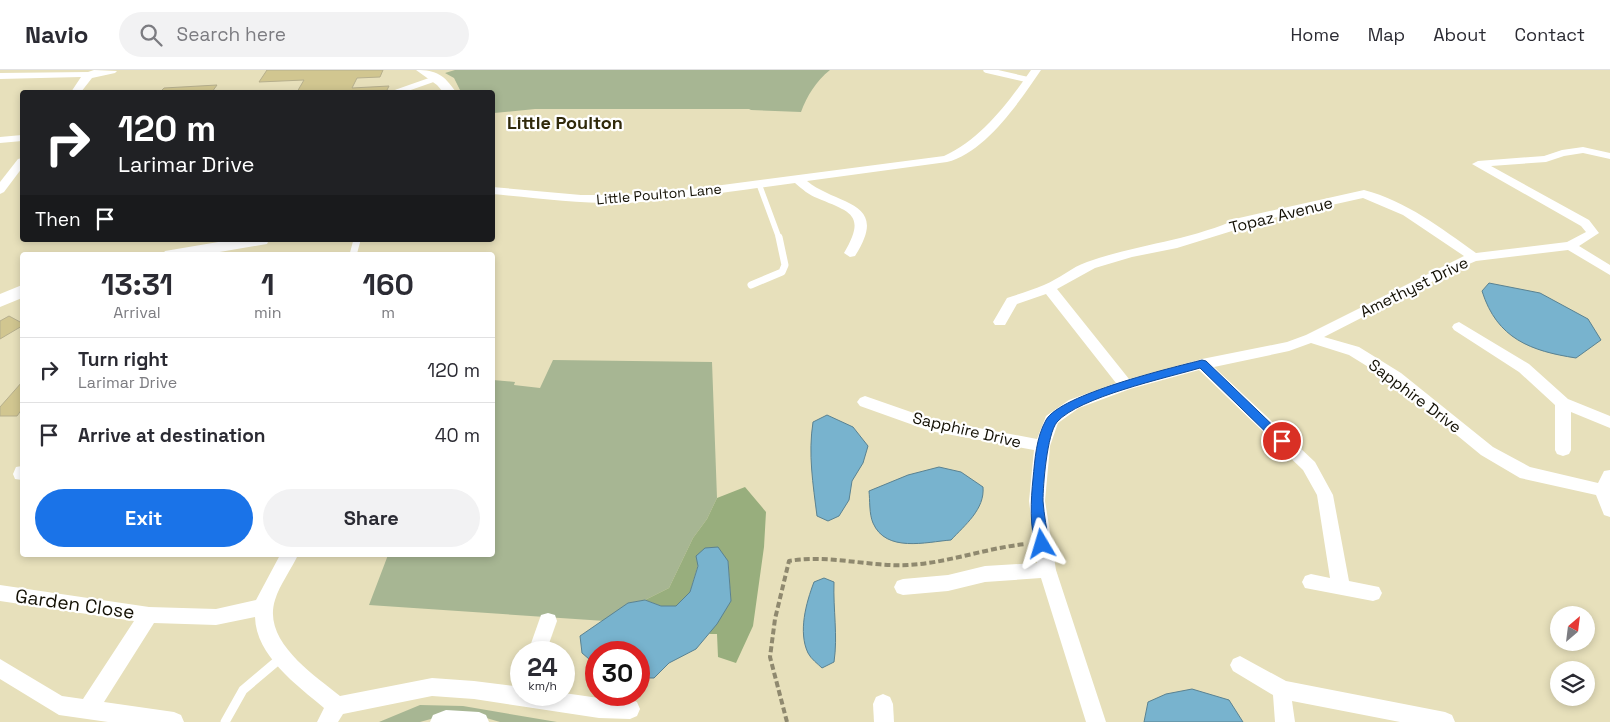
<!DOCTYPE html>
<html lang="en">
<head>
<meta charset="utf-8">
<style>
	body { margin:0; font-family:"Space Grotesk",sans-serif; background:#f2f2f3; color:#2b2b33; height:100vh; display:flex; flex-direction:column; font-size:19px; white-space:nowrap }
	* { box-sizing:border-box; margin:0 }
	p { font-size:16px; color:#7c7c81 }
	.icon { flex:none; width:28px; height:28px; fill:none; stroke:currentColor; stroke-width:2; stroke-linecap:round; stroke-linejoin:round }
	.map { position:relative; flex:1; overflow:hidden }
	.panel { position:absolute; left:20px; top:182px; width:475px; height:305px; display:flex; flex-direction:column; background:#fff; border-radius:5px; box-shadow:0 2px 8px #0003 }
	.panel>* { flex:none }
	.hud { position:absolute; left:20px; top:20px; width:475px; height:152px; border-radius:5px; box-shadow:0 2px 8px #0003; background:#202124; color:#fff; overflow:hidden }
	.needle { width:32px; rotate:28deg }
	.buttons { position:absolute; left:1550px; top:536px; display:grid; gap:10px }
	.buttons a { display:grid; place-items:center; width:45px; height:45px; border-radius:50%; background:#fff; box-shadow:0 2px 8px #0003; font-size:25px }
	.speed { position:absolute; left:510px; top:571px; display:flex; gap:10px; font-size:25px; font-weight:700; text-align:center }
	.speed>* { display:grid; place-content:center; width:65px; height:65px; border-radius:50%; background:#fff; box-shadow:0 2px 8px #0003; line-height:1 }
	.speed small { font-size:12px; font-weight:400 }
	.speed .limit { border:8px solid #d22; background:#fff; color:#111 }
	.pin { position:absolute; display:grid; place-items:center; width:42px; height:42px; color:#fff; margin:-21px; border:2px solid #fff; border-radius:50%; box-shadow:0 1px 5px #0007 }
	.me { position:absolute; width:55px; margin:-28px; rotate:353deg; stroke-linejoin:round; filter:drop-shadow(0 0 4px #0008) }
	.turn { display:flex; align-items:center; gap:18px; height:105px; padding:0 15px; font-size:22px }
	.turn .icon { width:65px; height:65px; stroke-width:2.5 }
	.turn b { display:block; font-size:35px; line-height:42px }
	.then { display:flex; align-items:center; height:48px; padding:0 15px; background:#0003; gap:10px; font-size:19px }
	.eta { display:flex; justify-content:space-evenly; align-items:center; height:85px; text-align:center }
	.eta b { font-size:30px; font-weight:700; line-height:35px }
	.button { display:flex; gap:10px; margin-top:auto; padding:10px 15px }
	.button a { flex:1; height:58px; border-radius:30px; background:#1a73e8; color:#fff; font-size:20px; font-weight:700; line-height:58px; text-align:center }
	.button a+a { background:#f2f2f3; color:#2b2b33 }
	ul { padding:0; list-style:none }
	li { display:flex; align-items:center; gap:15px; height:65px; padding:0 15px; border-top:1px solid #e1e1e2 }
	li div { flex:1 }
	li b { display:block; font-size:19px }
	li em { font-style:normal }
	header { display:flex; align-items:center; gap:30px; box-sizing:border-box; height:70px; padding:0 25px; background:#fff; border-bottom:1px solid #e1e1e2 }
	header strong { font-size:24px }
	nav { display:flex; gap:28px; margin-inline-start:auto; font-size:18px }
	.search { width:350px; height:45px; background:#f2f2f3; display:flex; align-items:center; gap:12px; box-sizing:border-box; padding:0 18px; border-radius:28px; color:#7c7c81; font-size:19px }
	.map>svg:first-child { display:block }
	.green { fill:#a7b693 }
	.forest { fill:#98ae7d }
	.water { fill:#78b3ce; stroke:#5a8291 }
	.building { fill:#d1c690; stroke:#b6af8d }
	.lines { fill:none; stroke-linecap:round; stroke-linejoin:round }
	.path { stroke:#8f896f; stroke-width:4; stroke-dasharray:6 3; stroke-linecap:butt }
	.lane-far2 { stroke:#fff; stroke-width:5.5 }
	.lane-far1 { stroke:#fff; stroke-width:7 }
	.lane { stroke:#fff; stroke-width:9 }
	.street { fill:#fff; fill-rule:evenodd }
	.secondary { fill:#fff; fill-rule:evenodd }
	.route { fill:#1a73e8; stroke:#114b97 }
	.labels { text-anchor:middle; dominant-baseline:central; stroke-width:4.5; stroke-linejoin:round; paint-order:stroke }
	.far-street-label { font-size:14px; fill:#131004; stroke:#fff }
	.street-label { font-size:16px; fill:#131004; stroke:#fff }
	.far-district-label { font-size:18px; font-weight:bold; fill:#312a0b; stroke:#fff }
	.near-street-label { font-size:19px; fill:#131004; stroke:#fff }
</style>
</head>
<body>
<header>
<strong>Navio</strong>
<div class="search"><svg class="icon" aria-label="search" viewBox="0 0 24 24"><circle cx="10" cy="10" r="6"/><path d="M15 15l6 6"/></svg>Search here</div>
<nav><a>Home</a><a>Map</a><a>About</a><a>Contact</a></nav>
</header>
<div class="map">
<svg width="1610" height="652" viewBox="0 0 1610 652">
	<rect width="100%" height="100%" fill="#e7e0bb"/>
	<g class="green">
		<path d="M455 0H830C816 11 807 26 801 42L751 40 749 39H535L494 43 492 22H461L454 8 445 3Z"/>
		<polygon points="553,290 712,292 717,428 707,449 693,468 669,518 645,530 628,533 605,551 369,535 388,485 492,485 493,310 515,312 514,315 540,318"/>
		<polygon points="420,635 463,636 557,652 500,652 476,645 445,645 420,652 379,652"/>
	</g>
	<polygon class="forest" points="745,417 766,442 764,477 753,556 736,593 718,587 717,564 709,564 731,531 728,491 698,495 690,522 676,536 661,536 645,530 669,518 693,468 707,449 717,428"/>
	<g class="water">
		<path d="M1489 213 1540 223 1588 249 1601 270 1576 288C1531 281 1497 269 1482 221Z"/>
		<path d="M827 345 853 357 868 376 863 393 852 411 849 430 839 446 828 451 817 446C813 414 808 384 813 352Z"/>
		<path d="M939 397 961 402 983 417C985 439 965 455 951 470 926 472 886 483 873 453 869 444 870 430 869 421L908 405Z"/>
		<polygon points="718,477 728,491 731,531 717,554 696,579 669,593 654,608 639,608 639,582 596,582 596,595 582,583 580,566 628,533 645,530 661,536 676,536 690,522 698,496 696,486 705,478"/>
		<path d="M824 508 834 512C833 539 838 566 834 592L822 598C818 594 811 589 808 583 798 562 806 533 814 512Z"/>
		<polygon points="1192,619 1229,630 1243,652 1144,652 1148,632 1166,624"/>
	</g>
	<g class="building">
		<polygon points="267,0 383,0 380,7 357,8 352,18 389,16 386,22 297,22 304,10 259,12"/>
		<polygon points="217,15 212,22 160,22 164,18"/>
		<polygon points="9,246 22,253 22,256 0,269 0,251"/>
		<polygon points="22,312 22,339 17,346 0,346 0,337"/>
	</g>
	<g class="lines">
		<path class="path" d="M787 652 770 587 775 549 789 491C829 484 868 497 908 495 948 493 986 478 1026 474"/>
		<g class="lane-far2">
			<polyline points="986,0 1029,10"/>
			<polyline points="397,22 437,8"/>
			<polyline points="759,114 779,168"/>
		</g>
		<g class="lane-far1">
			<polyline points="353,185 357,170"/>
			<polyline points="751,215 782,202 785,195 779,167"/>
		</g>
		<polyline class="lane" points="225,652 243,620 282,587"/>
		<g class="street">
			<polygon points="94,0 117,1 115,3 92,8 81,22 71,22 81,7 0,9 0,3 88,2"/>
			<path d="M1031 0H1041C1020 31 985 83 947 92L807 111C837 136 891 130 855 186L850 187 844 183C867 144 850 142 817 128 809 125 802 119 795 113 739 120 683 130 627 133 582 134 537 128 492 124V117L581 125H626L669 122 944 86C981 69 1008 33 1031 0Z"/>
			<polygon points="22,65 22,71 0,73 0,67"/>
			<path d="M1583 77 1610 83V89L1583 83 1564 86 1546 92 1491 96 1589 150 1599 163 1579 176 1610 195V205L1568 180 1476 191 1455 200 1324 267 1359 277 1401 303 1493 377 1530 397 1598 413 1604 401 1610 400V447L1604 445 1596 425 1520 408 1481 385 1391 311 1349 285 1311 273 1289 281 1214 297 1315 392 1333 425 1349 511 1379 517 1382 523 1379 529 1373 531 1305 518 1302 512 1305 506 1311 504 1330 508 1317 425 1303 400 1199 300 1130 319 1079 338 1058 353 1050 376 1045 431 1056 500 1106 652H1086L1041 508 985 512 948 521 903 525 897 523 894 517 897 511 903 509 948 505 985 496 1037 493 1029 431 1034 380 930 361 860 336 857 332 860 328 865 326 931 349 1037 369 1046 346 1069 330 1116 313 1046 224 1017 234 1005 255H995L993 252 1007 228C1019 224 1032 220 1044 215 1059 209 1072 197 1087 192 1137 174 1190 171 1239 148L1364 120C1406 131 1441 158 1476 183L1567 172 1586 162 1581 156 1472 94 1478 91 1544 86 1562 80ZM1363 128 1403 145 1464 186 1306 265 1287 272 1202 289 1129 309 1057 219 1095 198 1132 187 1177 178 1232 161 1247 154Z"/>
			<polygon points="22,88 22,98 4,122 0,124 0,112 18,89"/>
			<polygon points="1459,252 1529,294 1568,329 1610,346 1610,358 1571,342 1571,380 1569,384 1563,386 1557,384 1555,380 1555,335 1519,302 1454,260 1452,257 1454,254"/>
			<polygon points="22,396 22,410 15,409 13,404 16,397"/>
			<path d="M280 485H298C291 500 280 514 275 530 262 571 313 604 340 626L432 608 474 611 521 617V625H564V623L599 628 630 629 637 632 640 639 637 646 630 649 599 648 474 629 432 626 343 644 338 652H317L324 638C297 615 256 586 255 547L216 555 154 553 104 632 174 642 181 645 184 652H108L59 645 0 609V589L62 626 83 629 134 551 0 531V515L149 537 216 539 256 530Z"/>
			<polygon points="548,543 555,545 557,551 546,582 528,582 541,545"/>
			<polygon points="1240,586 1286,611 1445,642 1452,645 1455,652 1400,652 1292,631 1295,652 1275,652 1273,625 1233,601 1230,595 1233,589"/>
			<polygon points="883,624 890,627 893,634 894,652 874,652 873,634 876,627"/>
			<polygon points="446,640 479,642 486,645 489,652 430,652 433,645"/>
		</g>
		<g class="secondary">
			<path d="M416 0C437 0 444 5 456 22H443L437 15Z"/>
			<polygon points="230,170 269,170 267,174 261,175 202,185 162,185 165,181 171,180"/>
			<polygon points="22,215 22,228 0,237 0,224"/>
		</g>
	</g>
	<path class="route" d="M1202 290 1206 291 1286 368 1288 371 1286 374H1278L1200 298C1166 308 1079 327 1057 352 1047 364 1043 415 1043 431 1044 445 1047 460 1049 474L1047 477 1042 479 1037 477C1029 460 1031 428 1033 409 1035 389 1036 368 1046 350 1061 324 1171 298 1202 290Z"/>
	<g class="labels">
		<g class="far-street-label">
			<text transform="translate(659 124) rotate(-5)">Little Poulton Lane</text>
		</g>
		<g class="street-label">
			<text transform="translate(1281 145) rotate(-14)">Topaz Avenue</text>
			<text transform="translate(1414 217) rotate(-26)">Amethyst Drive</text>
			<text transform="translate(1415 326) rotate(37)">Sapphire Drive</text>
			<text transform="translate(967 360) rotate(13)">Sapphire Drive</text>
		</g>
		<g class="far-district-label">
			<text x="565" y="52">Little Poulton</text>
		</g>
		<g class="near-street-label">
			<text transform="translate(75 534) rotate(8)">Garden Close</text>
		</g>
	</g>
</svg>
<div class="buttons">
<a><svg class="needle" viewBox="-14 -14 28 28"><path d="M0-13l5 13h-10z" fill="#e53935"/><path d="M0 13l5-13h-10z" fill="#7c7c81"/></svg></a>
<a><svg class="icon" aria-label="layers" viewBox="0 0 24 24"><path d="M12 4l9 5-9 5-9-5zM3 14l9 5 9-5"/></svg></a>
</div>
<div class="speed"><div>24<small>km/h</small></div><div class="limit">30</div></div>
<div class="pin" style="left:1282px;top:371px;background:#d93025"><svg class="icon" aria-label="arrive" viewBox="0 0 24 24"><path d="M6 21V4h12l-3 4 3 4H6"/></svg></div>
<svg class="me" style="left:1042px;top:474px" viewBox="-20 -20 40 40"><path d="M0-17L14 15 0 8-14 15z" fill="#1a73e8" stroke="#fff" stroke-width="4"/></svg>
<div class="hud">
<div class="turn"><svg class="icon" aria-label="right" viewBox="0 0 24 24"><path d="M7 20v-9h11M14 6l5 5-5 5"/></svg><div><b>120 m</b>Larimar Drive</div></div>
<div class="then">Then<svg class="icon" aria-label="arrive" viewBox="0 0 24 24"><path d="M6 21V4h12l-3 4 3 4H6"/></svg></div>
</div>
<section class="panel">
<div class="eta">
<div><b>13:31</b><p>Arrival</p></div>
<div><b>1</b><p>min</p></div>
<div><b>160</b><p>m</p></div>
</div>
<ul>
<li><svg class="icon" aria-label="right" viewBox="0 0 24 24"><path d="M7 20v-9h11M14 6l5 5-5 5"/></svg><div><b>Turn right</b><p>Larimar Drive</p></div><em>120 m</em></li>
<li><svg class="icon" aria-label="arrive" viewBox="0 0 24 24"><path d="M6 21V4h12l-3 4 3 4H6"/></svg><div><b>Arrive at destination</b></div><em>40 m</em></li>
</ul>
<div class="button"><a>Exit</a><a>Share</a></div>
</section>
</div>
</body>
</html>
